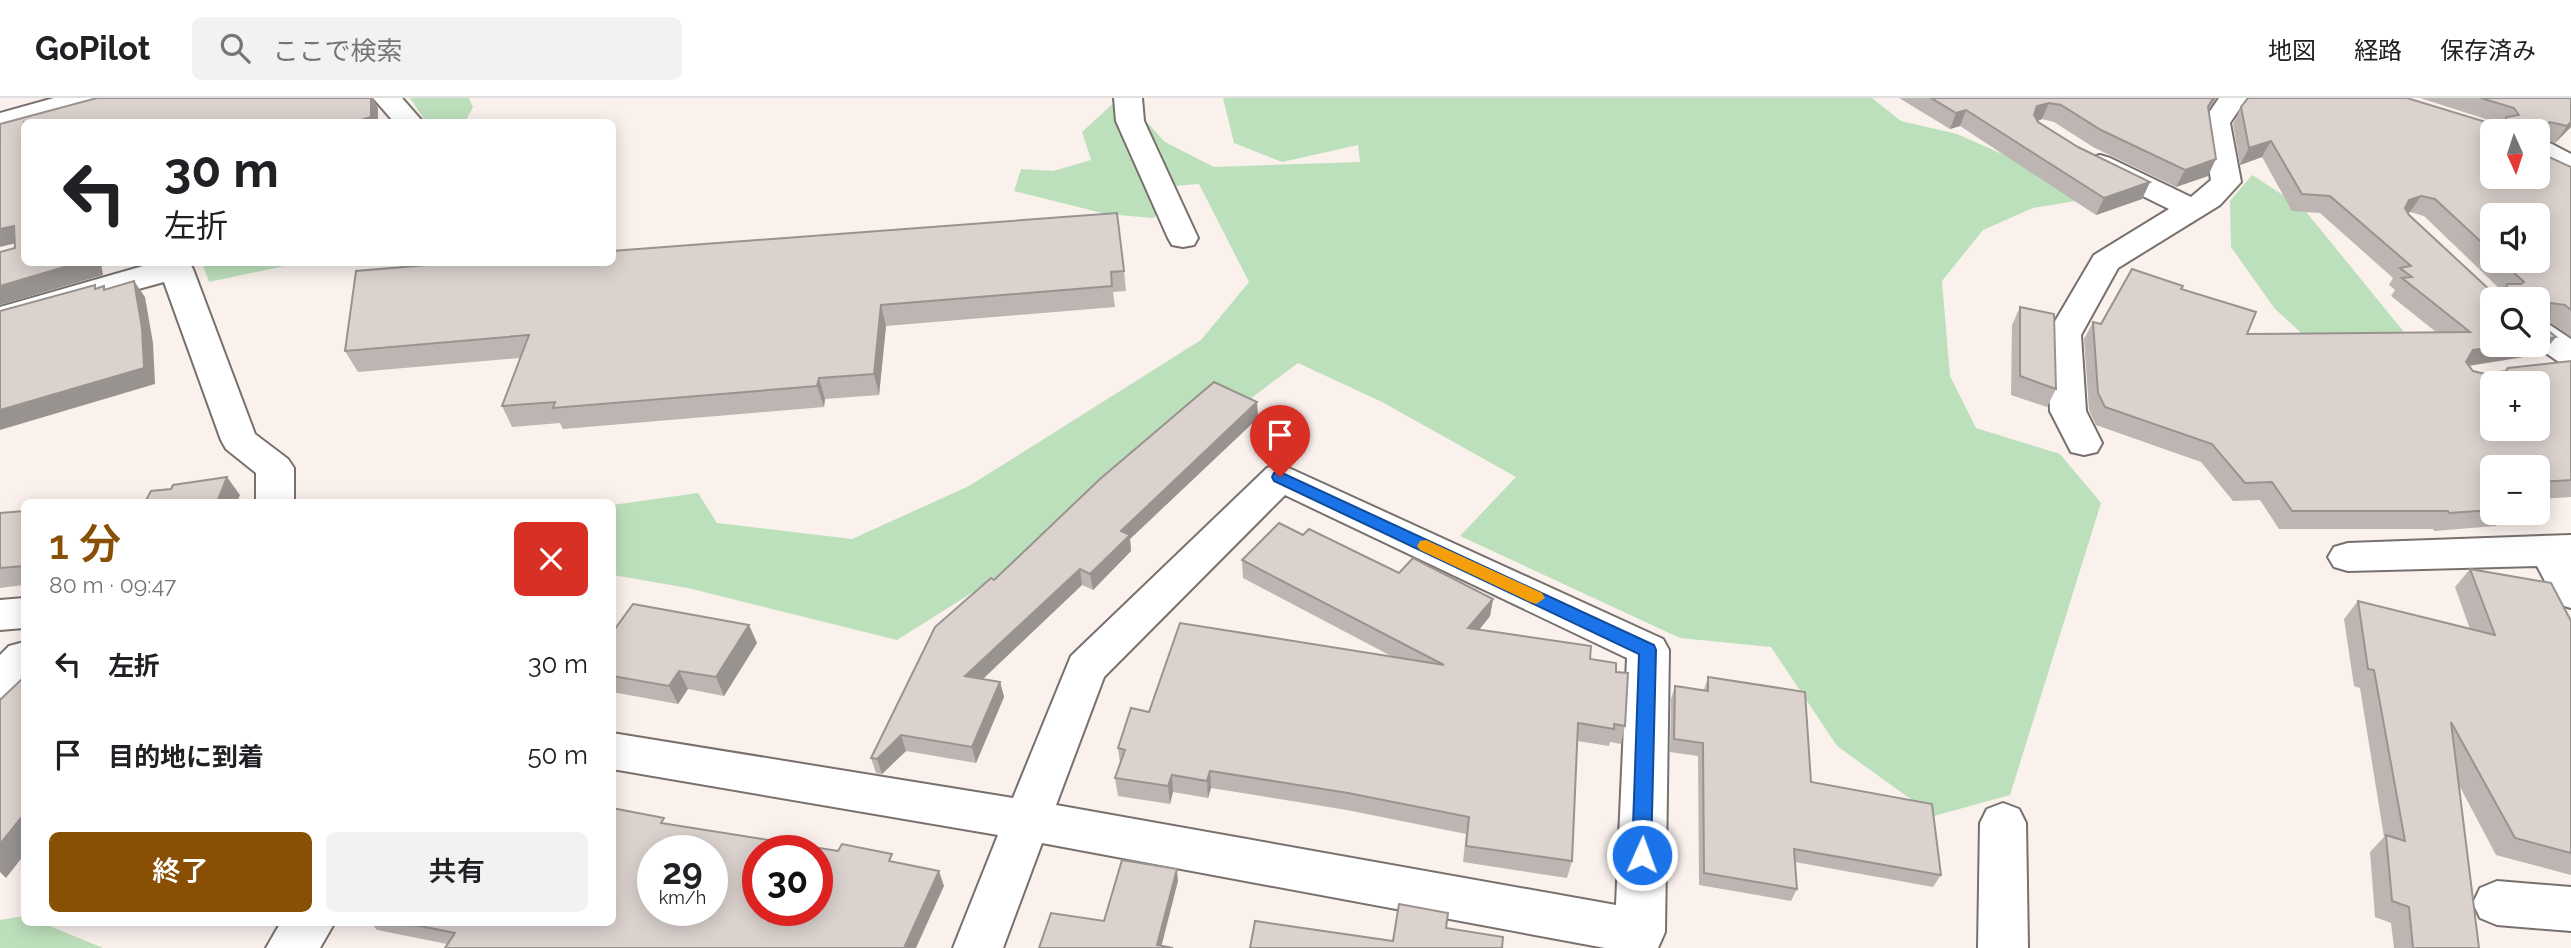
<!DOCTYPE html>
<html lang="ja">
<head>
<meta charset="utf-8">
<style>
	body { margin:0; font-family:Raleway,"Noto Sans JP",sans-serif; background:#f2f2f2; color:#202124; height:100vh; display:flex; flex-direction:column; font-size:26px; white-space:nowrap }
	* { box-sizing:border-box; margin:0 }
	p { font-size:23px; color:#757577 }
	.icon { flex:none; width:38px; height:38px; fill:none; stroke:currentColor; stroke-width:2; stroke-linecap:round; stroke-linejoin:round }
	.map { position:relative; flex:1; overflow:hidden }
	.sheet { position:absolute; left:21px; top:401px; width:595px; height:427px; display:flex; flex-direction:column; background:#fff; border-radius:10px; box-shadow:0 4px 18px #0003 }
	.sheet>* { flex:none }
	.hud { position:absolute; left:21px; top:21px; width:595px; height:147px; border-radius:10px; box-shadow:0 4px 18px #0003; background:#fff; color:#202124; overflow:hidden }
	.needle { width:46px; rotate:177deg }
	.controls { position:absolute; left:2480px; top:21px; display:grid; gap:14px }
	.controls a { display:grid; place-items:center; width:70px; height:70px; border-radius:10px; background:#fff; box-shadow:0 4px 18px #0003; font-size:35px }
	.speed { position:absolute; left:637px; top:737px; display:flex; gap:14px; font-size:35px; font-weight:700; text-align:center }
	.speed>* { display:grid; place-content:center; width:91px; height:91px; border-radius:50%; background:#fff; box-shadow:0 4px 18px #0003; line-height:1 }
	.speed small { font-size:18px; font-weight:400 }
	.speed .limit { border:10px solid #d22; background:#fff; color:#111 }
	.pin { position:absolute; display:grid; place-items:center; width:60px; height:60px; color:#fff; margin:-72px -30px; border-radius:50% 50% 50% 0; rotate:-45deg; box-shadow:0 0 7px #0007 }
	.pin .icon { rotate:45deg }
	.me { position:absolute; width:77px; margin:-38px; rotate:2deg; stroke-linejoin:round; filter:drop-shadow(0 0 5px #0008) }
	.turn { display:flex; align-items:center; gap:24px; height:147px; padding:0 28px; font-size:32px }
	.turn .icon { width:91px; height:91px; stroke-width:2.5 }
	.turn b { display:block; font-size:49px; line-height:60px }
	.round { display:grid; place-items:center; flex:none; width:74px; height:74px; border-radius:10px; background:#f2f2f2 }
	.overview { display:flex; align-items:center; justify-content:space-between; height:119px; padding:0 28px }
	h1 { font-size:42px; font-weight:600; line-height:52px; color:#895005 }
	.cta { display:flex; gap:14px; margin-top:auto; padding:14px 28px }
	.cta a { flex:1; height:80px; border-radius:10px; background:#895005; color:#fff; font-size:28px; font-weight:600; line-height:80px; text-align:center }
	.cta a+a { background:#f2f2f2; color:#202124 }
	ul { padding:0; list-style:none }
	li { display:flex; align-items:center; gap:21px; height:91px; padding:0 28px }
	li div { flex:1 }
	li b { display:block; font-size:26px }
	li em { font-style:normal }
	header { display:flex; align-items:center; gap:42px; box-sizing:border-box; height:98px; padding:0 35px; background:#fff; border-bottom:2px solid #e0e0e0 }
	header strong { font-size:33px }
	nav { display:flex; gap:38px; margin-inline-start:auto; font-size:24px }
	.search { width:490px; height:63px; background:#f2f2f2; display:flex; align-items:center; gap:18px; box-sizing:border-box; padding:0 24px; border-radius:10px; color:#757577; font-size:26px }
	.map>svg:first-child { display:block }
	.green { fill:#bde0bc }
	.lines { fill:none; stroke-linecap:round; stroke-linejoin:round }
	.street-casing { stroke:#78706d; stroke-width:4 }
	.street { fill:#fff; fill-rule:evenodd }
	.wall { fill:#bcb5b1; fill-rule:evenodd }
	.shaded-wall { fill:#999390 }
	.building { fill:#dbd2ce; stroke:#999390; stroke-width:2; fill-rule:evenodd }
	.route { fill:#1a73e8; stroke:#114b97; stroke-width:2 }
	.slow { fill:#f59e0b }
</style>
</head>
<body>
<header>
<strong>GoPilot</strong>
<div class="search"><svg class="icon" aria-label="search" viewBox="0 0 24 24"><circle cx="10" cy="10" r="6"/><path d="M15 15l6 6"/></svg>ここで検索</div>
<nav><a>地図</a><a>経路</a><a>保存済み</a></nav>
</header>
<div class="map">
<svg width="2571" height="850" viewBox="0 0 2571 850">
	<rect width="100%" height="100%" fill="#faf1ed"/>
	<g class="green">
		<polygon points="410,0 469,0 473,9 465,24 426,24"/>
		<polygon points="1119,0 1125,0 1165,44 1214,69 1360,64 1358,47 1282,64 1234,45 1223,0 1872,0 1901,23 1957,36 2100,99 2033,110 1983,132 1942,183 1950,278 1976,330 2060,356 2101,405 2010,697 1934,718 1837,648 1771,549 1680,540 1460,438 1516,379 1382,304 1298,265 1099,415 897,542 688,490 613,477 612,407 698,395 717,425 852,441 969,388 1201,242 1249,184 1199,86 1174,88 1179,105 1153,120 1106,116 1014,93 1021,71 1053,73 1091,62 1082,34"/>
		<polygon points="2252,77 2303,110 2417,250 2309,242 2275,211 2231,149 2230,103"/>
		<polygon points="202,165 202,164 298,165 209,184"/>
		<polygon points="24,818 24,824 40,824 103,850 0,850 0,822"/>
	</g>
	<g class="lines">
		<defs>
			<g id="street">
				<polygon points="54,0 99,0 95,6 0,31 0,15"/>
				<polygon points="373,0 402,0 423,24 394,24"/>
				<polygon points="1114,0 1142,0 1144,23 1198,140 1194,147 1183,149 1172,147 1168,140 1116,23"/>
				<polygon points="2219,0 2247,0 2230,25 2241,84 2220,107 2118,170 2081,237 2086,313 2102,345 2097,354 2084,357 2071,354 2050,313 2047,237 2094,157 2169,111 2090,72 2086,66 2090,60 2100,57 2110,60 2191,99 2211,82 2202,25"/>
				<polygon points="2538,43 2550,45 2571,56 2571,76 2538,61"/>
				<polygon points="157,164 189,164 193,171 255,336 288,361 294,370 294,404 256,404 256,375 226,351 221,342 164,184 0,229 0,209"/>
				<polygon points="2538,224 2550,227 2571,241 2571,268 2559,264 2534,247 2538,247"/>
				<path d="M1280 366 1663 541 1669 552 1665 834 1658 850H1605L1042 745 1003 850H953L998 737 612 671V635L1013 700 1071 558 1267 370ZM1285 397 1627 560 1616 807 1056 707 1104 579Z"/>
				<polygon points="2571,437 2571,510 2557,506 2537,468 2348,473 2334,469 2328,459 2334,449 2348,445"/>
				<polygon points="24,500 24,530 0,532 0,502"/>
				<polygon points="24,544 24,586 15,595 0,600 0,557 9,548"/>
				<polygon points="2003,705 2019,711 2026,725 2028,850 1978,850 1980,725 1987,711"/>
				<polygon points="2497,783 2571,789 2571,833 2497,827 2480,820 2473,805 2480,790"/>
				<polygon points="281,824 335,824 320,850 266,850"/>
			</g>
		</defs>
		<use href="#street" class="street-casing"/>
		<use href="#street" class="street"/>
	</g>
	<g class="wall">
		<polygon points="1899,0 2216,0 2208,12 2208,78 2176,89 2093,49 2054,24 2042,21 2038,23 2078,49 2150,84 2142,101 2096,117 1960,28 1950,31"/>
		<path d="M2420 0H2571V29L2555 45 2548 43V47L2542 56 2571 69V239L2551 225 2549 224V227L2546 231 2556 239 2542 256 2469 268 2473 273 2485 276 2571 263V399L2538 401V369H2492V415H2508L2496 428 2434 433 2433 431H2279L2260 402 2233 403 2201 364 2096 327 2089 312 2084 241 2093 224 2101 226 2181 191 2247 236 2436 234 2391 198 2395 192 2389 187 2393 180 2320 115 2292 113 2262 59 2240 67 2233 26 2241 9 2500 28 2501 26ZM2410 114 2424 118 2502 193 2501 195 2492 194 2408 115ZM2492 117 2538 163H2492Z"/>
		<polygon points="1124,173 1126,193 1113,194 1115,209 886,228 879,297 825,301 824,309 563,331 560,325 512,329 502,308 520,260 358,274 345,253"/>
		<polygon points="2020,209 2056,291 2047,309 2011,297 2012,227"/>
		<polygon points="1257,304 1258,320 1130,441 1131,453 1093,492 1082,487 983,581 1000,584 1004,599 976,665 906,653 882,676 876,675 871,660"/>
		<polygon points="24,413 24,487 0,490 0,415"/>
		<polygon points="1303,437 1399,475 1493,501 1490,518 1479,532 1590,561 1616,574 1625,628 1621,646 1610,644 1609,648 1577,643 1572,763 1567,780 1463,764 1466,736 1347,712 1211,690 1208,700 1173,694 1170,706 1118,698 1115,680 1120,665 1118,650 1393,559 1243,480 1242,462"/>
		<polygon points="2470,471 2571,523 2571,777 2496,757 2459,687 2479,850 2394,850 2391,825 2375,819 2370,754 2384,739 2360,590 2354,588 2344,521 2358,503 2470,531 2455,489"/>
		<polygon points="749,527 757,545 724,598 688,591 678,606 612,594 612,535"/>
		<polygon points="1708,579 1811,684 1941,777 1933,789 1795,764 1797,791 1791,803 1699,787 1698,658 1670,654 1671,601 1675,588 1704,592"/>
		<polygon points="667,726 895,764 944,788 447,846 377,832 370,824 612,824"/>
	</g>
	<g class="shaded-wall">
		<polygon points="371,0 373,0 378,10 378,24 354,24"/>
		<polygon points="2213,0 2216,0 2199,25 2208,9"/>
		<polygon points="2049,5 2042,21 2031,25 2037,8"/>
		<polygon points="1966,12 1960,28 1950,31 1956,15"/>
		<polygon points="2571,24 2571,29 2555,45 2567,28"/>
		<polygon points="2271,43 2262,59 2240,67 2249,50"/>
		<polygon points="2216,61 2208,78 2176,89 2185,72"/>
		<polygon points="2150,84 2142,101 2096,117 2104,100"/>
		<polygon points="2421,98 2410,114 2398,119 2409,102"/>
		<polygon points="14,128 24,143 0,149 0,131"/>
		<polygon points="81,164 101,164 103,177 0,207 0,188"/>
		<polygon points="134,183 145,199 153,245 155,286 0,332 0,312"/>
		<polygon points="881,207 886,228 879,297 874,276"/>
		<polygon points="2556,239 2542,256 2460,269 2473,252 2505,247 2538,247 2538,242"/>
		<polygon points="819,280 825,301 824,309 817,288"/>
		<polygon points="1257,304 1258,320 1130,441 1131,453 1093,492 1090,476 1121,433"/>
		<polygon points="227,379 240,397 237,404 217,404"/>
		<polygon points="1080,471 1082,487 969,594 965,578"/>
		<polygon points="1493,501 1490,518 1466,548 1468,530"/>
		<polygon points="749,527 757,545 724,598 716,579"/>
		<polygon points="679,573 688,591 678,606 669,588"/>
		<polygon points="1000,584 1004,599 976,665 972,649"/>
		<polygon points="901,637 906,653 882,676 877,661"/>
		<polygon points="1210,673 1211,690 1208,700 1207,683"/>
		<polygon points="1172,677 1173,694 1170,706 1168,688"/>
		<polygon points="24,716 24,757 6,780 0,774 0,746"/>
		<polygon points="1177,771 1178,783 1161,850 1157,847"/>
		<polygon points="939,773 944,788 916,850 904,850"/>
	</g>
	<g class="building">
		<polygon points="97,0 371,0 371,19 354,24 24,24 24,164 81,164 0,188 0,154 15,150 14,128 0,131 0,26"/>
		<polygon points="1931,0 2213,0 2208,9 2216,61 2185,72 2101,32 2061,7 2049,5 2037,8 2034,17 2038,24 2078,49 2150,84 2104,100 1966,12 1956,15"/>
		<path d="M2248 0H2407L2502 29 2506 27V19L2519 17 2514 10 2481 0H2571V24L2567 28 2550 24 2547 27V34L2539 33 2547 38 2548 47 2540 55 2571 69V212L2565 207 2550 205 2549 227 2545 230 2556 239 2538 242V201H2492V247H2505L2473 252 2466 264 2473 273 2485 276 2506 273 2508 270 2571 263V382L2538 384V369H2492V387H2488L2492 391V412L2449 415 2448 413H2292L2272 384 2245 385 2212 346 2105 309 2098 295 2093 224 2101 226 2132 171 2183 188 2181 191 2256 214 2247 236 2470 234 2402 180 2412 179 2400 170 2411 168 2330 98 2302 96 2271 43 2249 50 2241 9ZM2492 33H2538V79H2492ZM2421 98 2435 101 2492 154V117H2538V163H2501L2524 184 2521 186H2507L2506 197 2492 194 2409 117 2405 110 2409 102ZM2492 285H2538V331H2492Z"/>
		<polygon points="1117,115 1124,173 1111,174 1112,188 881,207 874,276 819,280 817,288 553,310 555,304 502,308 529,237 345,253 356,173 463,164 612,164 612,153"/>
		<polygon points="134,183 142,230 144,270 0,312 0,213 95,187 95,191 104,188 104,192"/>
		<polygon points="2020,209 2054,216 2056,291 2020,278"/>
		<polygon points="1214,284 1257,304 1121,433 1130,437 1090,476 1080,471 965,578 1000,584 972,649 901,637 877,661 871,660 935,529 991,480 994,482 1100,381"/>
		<polygon points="227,379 217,404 145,404 151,393 171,391 173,387"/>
		<polygon points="24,413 24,468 0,470 0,415"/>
		<polygon points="1279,425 1303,437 1309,431 1399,475 1413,460 1493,501 1468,530 1591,548 1590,561 1616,565 1616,574 1628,575 1625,628 1614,626 1614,631 1578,625 1572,763 1466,748 1469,719 1348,695 1210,673 1207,683 1172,677 1168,688 1115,680 1125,652 1118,650 1131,610 1149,614 1180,525 1444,567 1242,462"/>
		<polygon points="2470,471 2551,485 2571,523 2571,755 2515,740 2451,624 2479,850 2413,850 2409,809 2392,803 2386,737 2405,743 2374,572 2368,571 2358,503 2495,537"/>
		<polygon points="633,506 749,527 716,579 679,573 669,588 612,578 612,535"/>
		<polygon points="24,579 24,716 0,746 0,602"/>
		<polygon points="1708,579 1805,594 1811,684 1932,706 1941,777 1794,751 1797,791 1704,775 1703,645 1674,641 1675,588 1708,593"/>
		<path d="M612 710 664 720 661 725 838 753 842 746 892 756 889 763 939 773 904 850H445L455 835 400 824H612ZM653 752H712V812H653ZM758 752H817V812H758Z"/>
		<polygon points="1122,762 1177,771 1157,847 1173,850 1039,850 1051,815 1104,823"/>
		<polygon points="1399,806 1448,815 1446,830 1503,839 1502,850 1250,850 1255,823 1393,843"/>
	</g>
	<polygon class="route" points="1280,374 1654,547 1656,552 1651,757 1649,763 1642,766 1635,763 1632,757 1639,556 1274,383 1272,379 1274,375"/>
	<polygon class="slow" points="1426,442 1542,495 1545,500 1536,506 1530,504 1420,452 1417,448 1420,443"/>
</svg>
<div class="controls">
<a><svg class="needle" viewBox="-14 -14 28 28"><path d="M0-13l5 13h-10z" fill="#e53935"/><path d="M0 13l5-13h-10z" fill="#757577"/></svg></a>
<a><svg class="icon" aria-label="sound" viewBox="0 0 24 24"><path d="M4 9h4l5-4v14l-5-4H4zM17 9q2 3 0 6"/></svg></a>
<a><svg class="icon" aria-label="search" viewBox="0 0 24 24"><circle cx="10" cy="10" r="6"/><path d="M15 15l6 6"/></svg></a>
<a>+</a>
<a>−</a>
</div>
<div class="speed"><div>29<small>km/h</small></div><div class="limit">30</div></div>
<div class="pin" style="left:1280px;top:379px;background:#d93025"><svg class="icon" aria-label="arrive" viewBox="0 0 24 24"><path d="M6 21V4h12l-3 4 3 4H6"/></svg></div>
<svg class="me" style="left:1642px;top:757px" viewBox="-20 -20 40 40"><circle r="17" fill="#1a73e8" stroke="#fff" stroke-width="3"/><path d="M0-11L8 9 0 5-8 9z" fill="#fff"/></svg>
<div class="hud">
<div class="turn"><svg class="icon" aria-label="left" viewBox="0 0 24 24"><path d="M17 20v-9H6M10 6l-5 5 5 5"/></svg><div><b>30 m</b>左折</div></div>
</div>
<section class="sheet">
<div class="overview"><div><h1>1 分</h1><p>80 m · 09:47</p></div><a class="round" style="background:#d93025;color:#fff"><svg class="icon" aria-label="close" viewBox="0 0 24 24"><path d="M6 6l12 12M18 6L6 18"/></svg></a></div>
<ul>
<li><svg class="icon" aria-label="left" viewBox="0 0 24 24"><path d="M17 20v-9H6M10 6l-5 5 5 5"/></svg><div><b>左折</b></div><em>30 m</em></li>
<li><svg class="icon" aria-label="arrive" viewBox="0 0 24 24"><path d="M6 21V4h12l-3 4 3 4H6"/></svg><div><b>目的地に到着</b></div><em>50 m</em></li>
</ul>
<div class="cta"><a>終了</a><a>共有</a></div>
</section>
</div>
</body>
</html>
